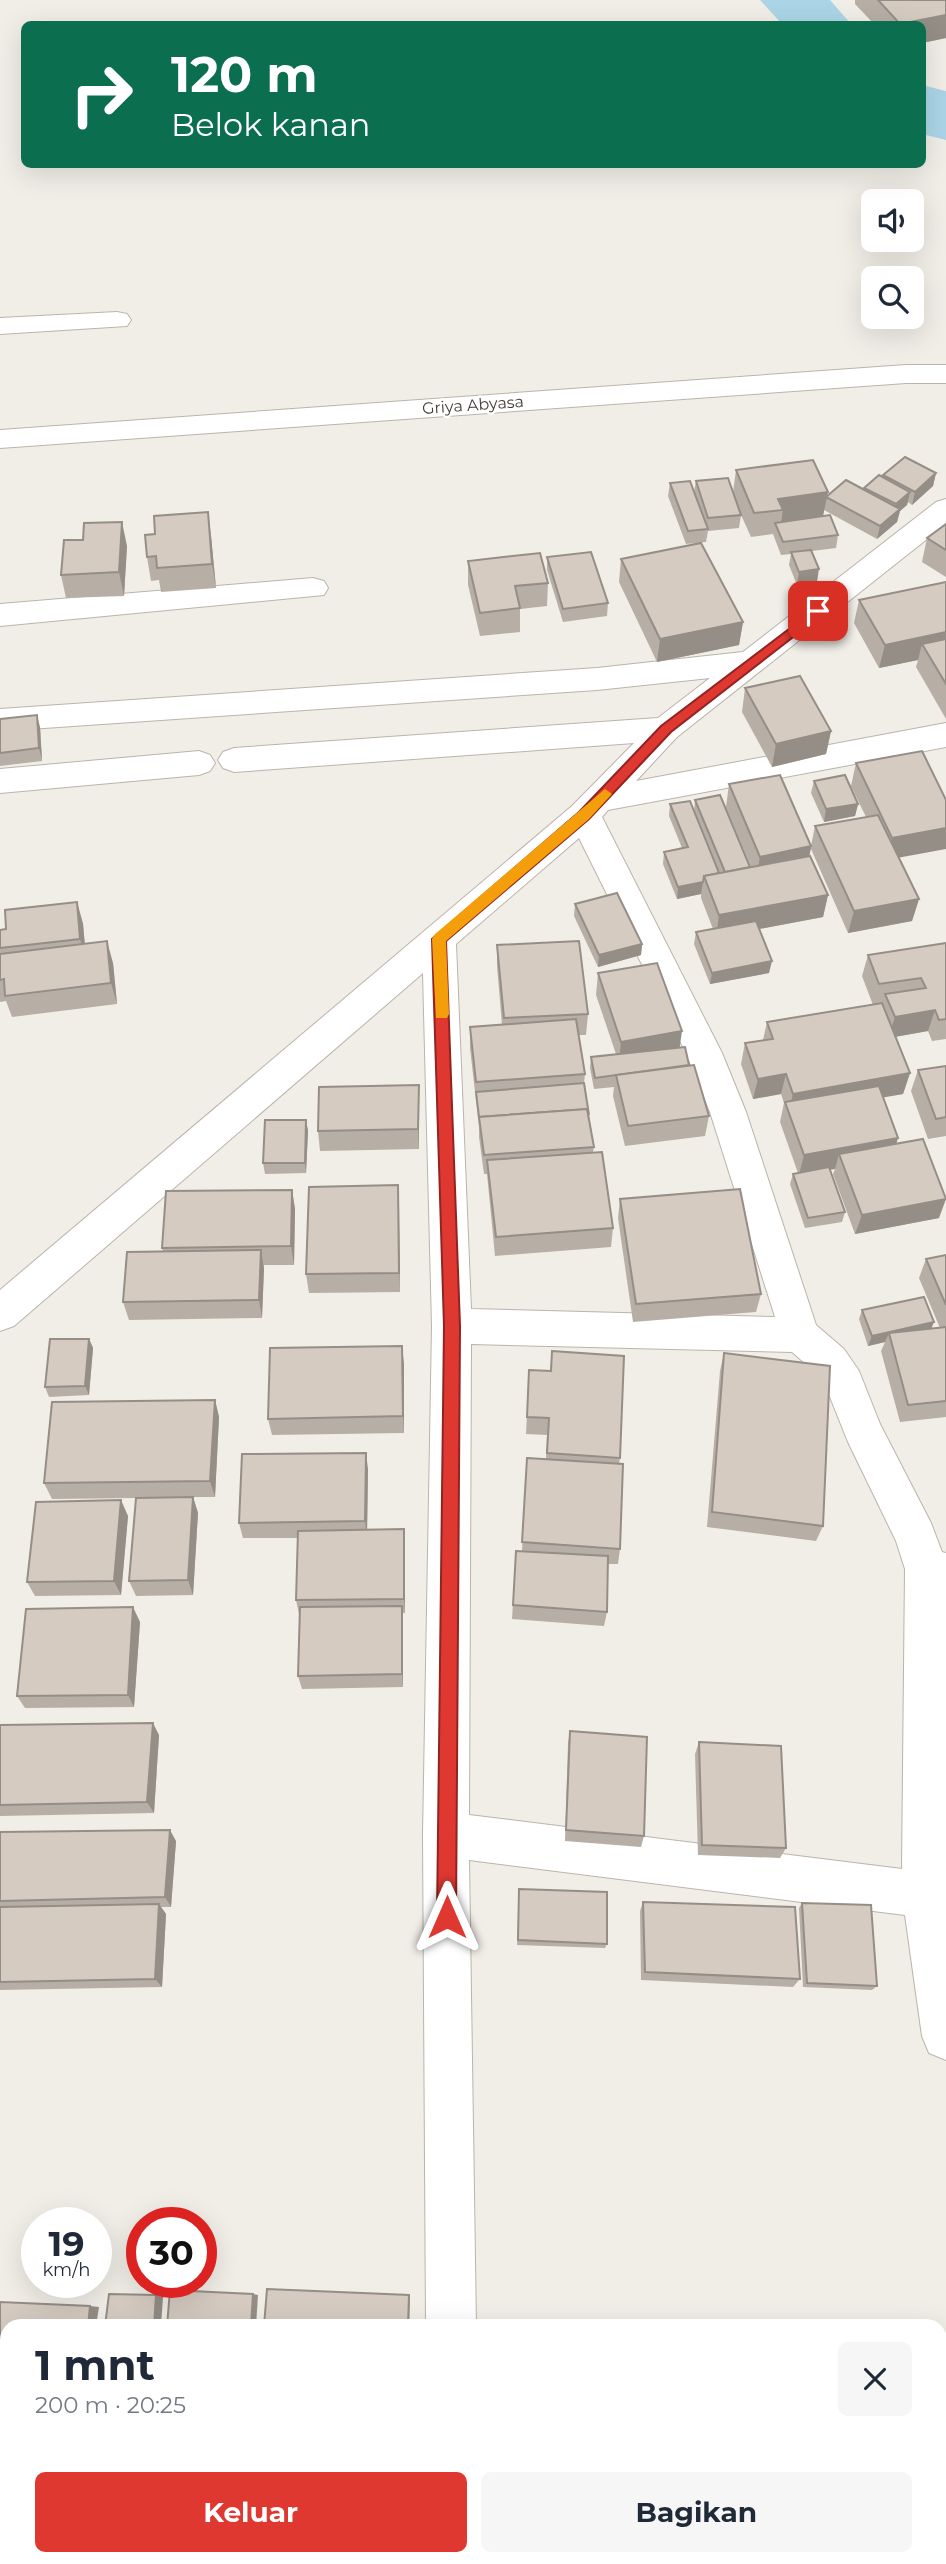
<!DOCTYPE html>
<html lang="id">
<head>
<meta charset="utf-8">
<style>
	body { margin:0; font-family:Montserrat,sans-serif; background:#f6f6f7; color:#1f2937; height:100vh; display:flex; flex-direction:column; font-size:26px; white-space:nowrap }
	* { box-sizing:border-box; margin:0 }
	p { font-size:23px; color:#747a83 }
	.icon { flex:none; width:38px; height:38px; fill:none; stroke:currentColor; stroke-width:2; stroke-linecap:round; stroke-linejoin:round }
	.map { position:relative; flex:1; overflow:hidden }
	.panel { position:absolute; left:0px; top:2319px; width:947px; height:247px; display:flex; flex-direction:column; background:#fff; border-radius:21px 21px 0 0; box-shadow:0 7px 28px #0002 }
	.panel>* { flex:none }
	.top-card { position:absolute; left:21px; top:21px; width:905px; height:147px; border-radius:10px; box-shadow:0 7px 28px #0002; background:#0b6e4f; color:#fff; overflow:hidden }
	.fabs { position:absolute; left:861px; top:189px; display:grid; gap:14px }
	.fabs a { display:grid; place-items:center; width:63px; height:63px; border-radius:10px; background:#fff; box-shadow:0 7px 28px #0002; font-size:35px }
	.speed { position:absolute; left:21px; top:2207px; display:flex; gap:14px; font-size:35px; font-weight:700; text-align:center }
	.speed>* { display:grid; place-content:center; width:91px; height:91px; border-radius:50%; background:#fff; box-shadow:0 7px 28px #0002; line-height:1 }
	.speed small { font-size:18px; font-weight:400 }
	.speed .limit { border:10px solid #d22; background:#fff; color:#111 }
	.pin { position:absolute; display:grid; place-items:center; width:60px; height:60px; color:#fff; margin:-30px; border-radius:14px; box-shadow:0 4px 10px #0006 }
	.me { position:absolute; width:77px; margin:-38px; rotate:0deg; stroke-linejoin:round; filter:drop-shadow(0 0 5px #0008) }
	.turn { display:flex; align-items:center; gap:24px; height:147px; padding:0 35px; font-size:32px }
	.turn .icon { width:91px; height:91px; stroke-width:2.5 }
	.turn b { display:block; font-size:49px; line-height:60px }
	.round { display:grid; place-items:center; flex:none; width:74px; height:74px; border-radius:10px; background:#f6f6f7 }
	.headline { display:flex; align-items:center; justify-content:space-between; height:119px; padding:0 35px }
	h1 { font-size:42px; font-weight:700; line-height:52px }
	.primary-button { display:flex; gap:14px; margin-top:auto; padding:14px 35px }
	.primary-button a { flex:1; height:80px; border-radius:10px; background:#df3831; color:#fff; font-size:28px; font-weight:700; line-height:80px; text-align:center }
	.primary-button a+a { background:#f6f6f7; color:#1f2937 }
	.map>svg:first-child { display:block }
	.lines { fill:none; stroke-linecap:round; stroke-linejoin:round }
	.river { fill:#abd5e7; fill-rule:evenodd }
	.minor-casing { stroke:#bcb4ab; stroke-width:2 }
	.minor { fill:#fff; fill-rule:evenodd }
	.wall { fill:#b7afa6 }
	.shaded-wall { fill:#958e87 }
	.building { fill:#d5cbc1; stroke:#958e87; stroke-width:2 }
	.route { fill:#df3831; stroke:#912420; stroke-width:2 }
	.slow { fill:#f59e0b }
	.labels { text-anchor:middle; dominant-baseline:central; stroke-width:5; stroke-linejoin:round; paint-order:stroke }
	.far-street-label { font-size:16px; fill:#443d37; stroke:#fff }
</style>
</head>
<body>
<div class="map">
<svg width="946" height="2564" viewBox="0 0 946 2564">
	<rect width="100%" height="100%" fill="#f1ede7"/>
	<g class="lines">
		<g class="river">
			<polygon points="760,0 830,0 851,24 782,24"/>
			<polygon points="922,85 946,91 946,140 922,134"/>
		</g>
		<defs>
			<g id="minor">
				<polygon points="117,312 127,314 131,320 127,326 0,334 0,318"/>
				<polygon points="906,365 946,365 946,383 906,383 0,448 0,430"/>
				<path d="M946 499V524L677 737 636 781 946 723V747L608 810 602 817 722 1053 746 1112 816 1325 844 1349 859 1371 880 1424 931 1523 942 1552 946 1553V2060L929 2053 922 2036 905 1915 469 1860 476 2326H426L423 1835 432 1326 423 973 14 1326 0 1331V1290L572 806 634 743 234 772 223 768 218 760 223 752 234 748 658 718 710 678 597 690 0 731V709L597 668 743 652 936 502ZM579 838 686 1053 710 1112 775 1317 471 1309 456 944ZM471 1344 792 1352 816 1373 828 1392 848 1442 896 1541 905 1569 902 1869 469 1815Z"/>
				<polygon points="313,578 324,581 328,588 324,595 0,626 0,604"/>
				<polygon points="199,751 210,755 215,763 210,771 199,775 0,793 0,769"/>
				<polygon points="0,2499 7,2500 7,2554 0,2553"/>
				<polygon points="940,2517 946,2517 946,2564 924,2564 919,2558 940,2558"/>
				<polygon points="427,2558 481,2558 480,2564 426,2564"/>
			</g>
		</defs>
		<use href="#minor" class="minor-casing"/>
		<use href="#minor" class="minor"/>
	</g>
	<g class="wall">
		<polygon points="855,0 946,0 946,38 922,43 922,24 874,24 855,4"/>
		<polygon points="736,470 828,492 827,496 864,489 864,488 883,477 883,475 936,473 933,486 912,505 908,502 907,505 900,511 897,522 877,539 824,510 823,516 838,535 836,548 812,551 817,582 797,585 789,565 791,554 781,555 773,534 751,537 737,506 741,515 739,528 708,531 706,542 686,544 668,496 670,483 694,492 696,481 733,492"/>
		<polygon points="946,524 946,577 922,562 927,538"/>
		<polygon points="211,536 216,588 161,592 159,580 151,581 147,557"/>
		<polygon points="83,540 127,546 124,596 66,598 61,575"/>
		<polygon points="547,557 608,603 607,616 563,622 547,570"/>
		<polygon points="621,559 743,622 739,645 657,662 619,582"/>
		<polygon points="468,561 548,583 547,606 520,609 520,632 480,636 468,585"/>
		<polygon points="946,582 946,719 916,667 918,660 879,668 854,623 859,600"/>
		<polygon points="745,688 831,731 826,754 772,767 742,712"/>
		<polygon points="0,719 40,727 42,761 0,766"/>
		<polygon points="922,751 899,858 919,899 912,921 848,933 811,849 809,856 828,895 823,917 759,929 769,973 710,984 694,944 696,932 713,929 701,898 701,894 677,899 663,864 664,852 682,848 669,816 670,804 694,811 695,800 751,867 726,807 729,784 811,846 815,826 866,817 851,786 856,763"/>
		<polygon points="814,781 858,804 855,816 824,822 811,793"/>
		<polygon points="77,902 83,924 85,944 113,963 117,1004 12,1017 6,1001 0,1002 0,930 6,929"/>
		<polygon points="575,904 642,944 641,955 598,967 574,916"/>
		<polygon points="946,943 946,1039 932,1041 928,1031 895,1037 910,1073 903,1094 883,1097 897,1144 939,1218 855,1234 833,1174 835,1169 830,1169 845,1212 842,1222 805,1228 790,1184 793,1174 798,1173 780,1122 784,1103 781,1094 753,1099 741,1064 745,1043 763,1040 767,1022 873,1005 862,976 868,955"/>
		<polygon points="497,945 588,1014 586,1035 579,1035 585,1074 584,1083 594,1147 593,1152 613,1228 611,1247 495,1256 487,1174 484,1174 479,1137 479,1127 470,1048 470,1027 502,1025 497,966"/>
		<polygon points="598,973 679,1048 689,1065 709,1116 705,1136 625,1146 613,1096 614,1087 594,1089 590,1068 591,1057 616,1054 596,995"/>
		<polygon points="946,1066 946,1136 928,1139 911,1091 918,1070"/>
		<polygon points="419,1085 419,1149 320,1151 318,1131"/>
		<polygon points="306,1120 308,1131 306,1173 265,1174 263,1163"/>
		<polygon points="398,1185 400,1292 309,1293 306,1274"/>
		<polygon points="292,1190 295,1209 294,1265 264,1265 262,1318 129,1320 123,1302 163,1251 162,1248"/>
		<polygon points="620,1199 761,1294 756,1312 633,1322 618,1218"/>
		<polygon points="946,1255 946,1417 900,1422 881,1351 885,1342 868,1346 859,1319 862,1310 931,1329 940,1328 919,1278 926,1259"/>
		<polygon points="89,1339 93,1348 89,1395 49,1397 45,1387"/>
		<polygon points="552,1351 620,1458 619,1464 620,1549 618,1564 608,1564 607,1612 604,1626 512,1619 516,1551 522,1551 527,1458 546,1459 547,1435 526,1434 529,1370 550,1371"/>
		<polygon points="724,1353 823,1526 816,1541 707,1527 720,1371"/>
		<polygon points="404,1364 404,1433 272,1435 268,1419"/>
		<polygon points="215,1400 219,1417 215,1497 193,1497 198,1513 193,1595 136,1596 129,1581 136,1498 52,1499 44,1483"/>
		<polygon points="368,1469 367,1530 404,1529 405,1544 405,1613 403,1613 403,1687 302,1689 298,1676 300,1614 299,1614 296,1600 298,1538 243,1538 239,1523"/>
		<polygon points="128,1516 121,1595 35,1596 27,1582"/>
		<polygon points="140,1622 134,1707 25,1708 17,1696"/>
		<polygon points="0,1725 159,1735 154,1813 0,1816"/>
		<polygon points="570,1731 644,1836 641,1847 565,1841 568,1743"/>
		<polygon points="699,1742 786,1848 780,1858 698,1855 695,1754"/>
		<polygon points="0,1832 176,1841 171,1907 161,1907 166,1914 162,1987 0,1990"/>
		<polygon points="519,1889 607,1944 605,1948 517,1945"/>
		<polygon points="643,1902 800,1979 793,1987 641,1980 640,1911"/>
		<polygon points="802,1903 877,1986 872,1990 803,1987 799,1908"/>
	</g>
	<g class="shaded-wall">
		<polygon points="946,15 946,38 922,43 922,24 900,24"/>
		<polygon points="936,473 933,486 912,505 915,492"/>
		<polygon points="828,492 823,516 781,523 783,510 778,499"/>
		<polygon points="910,492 907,505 900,511 897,522 877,539 880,526 893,515 896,504"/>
		<polygon points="208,512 211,536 216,588 212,564"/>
		<polygon points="122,522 127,546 124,596 119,572"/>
		<polygon points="819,569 817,582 797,585 799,572"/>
		<polygon points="743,622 739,645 657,662 660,639"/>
		<polygon points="946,632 946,654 922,644 918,660 879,668 885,645"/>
		<polygon points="37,715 40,727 42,761 39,748"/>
		<polygon points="831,731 826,754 772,767 776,744"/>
		<polygon points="858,804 855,816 824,822 826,809"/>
		<polygon points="946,828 946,849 886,860 892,838"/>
		<polygon points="811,846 807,869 756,879 760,857"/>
		<polygon points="703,882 701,894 677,899 678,887"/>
		<polygon points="828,895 823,917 716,937 719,915"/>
		<polygon points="919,899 912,921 848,933 854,911"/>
		<polygon points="77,902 83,924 86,960 80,939"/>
		<polygon points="107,941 113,963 117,1004 111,983"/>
		<polygon points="642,944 641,955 598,967 599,955"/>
		<polygon points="772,961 769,973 710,984 712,973"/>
		<polygon points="935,1010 928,1031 888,1038 895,1017"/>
		<polygon points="682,1031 679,1052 619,1063 621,1042"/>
		<polygon points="910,1073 903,1094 788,1114 793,1094"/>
		<polygon points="786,1074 781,1094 753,1099 758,1079"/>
		<polygon points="419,1085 419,1149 418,1129"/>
		<polygon points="306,1120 308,1131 306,1173 305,1163"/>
		<polygon points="898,1138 892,1158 839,1154 835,1169 799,1175 804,1155"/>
		<polygon points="398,1185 399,1205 400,1292 399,1273"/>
		<polygon points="292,1190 295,1209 294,1265 291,1246"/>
		<polygon points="946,1199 939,1218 855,1234 862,1215"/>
		<polygon points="261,1250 264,1269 262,1318 259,1300"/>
		<polygon points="934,1322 930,1332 889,1333 885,1342 868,1346 872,1336"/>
		<polygon points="89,1339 93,1348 89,1395 85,1386"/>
		<polygon points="402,1346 404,1364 404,1433 403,1416"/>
		<polygon points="215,1400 219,1417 215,1497 210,1481"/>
		<polygon points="366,1453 368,1469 367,1537 365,1521"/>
		<polygon points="193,1497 198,1513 193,1595 188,1580"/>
		<polygon points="121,1500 128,1516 121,1595 114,1581"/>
		<polygon points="404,1529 405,1544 405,1613 404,1599"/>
		<polygon points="402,1606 403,1620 403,1687 402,1674"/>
		<polygon points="133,1607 140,1622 134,1707 128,1695"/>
		<polygon points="153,1723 159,1735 154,1813 147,1802"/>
		<polygon points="170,1830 176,1841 171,1907 165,1897"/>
		<polygon points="159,1904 166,1914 162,1987 155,1979"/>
		<polygon points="253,2294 258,2295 256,2326 251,2326"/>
		<polygon points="156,2295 163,2297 161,2326 154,2326"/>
		<polygon points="409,2295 410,2297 409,2326 408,2326"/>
		<polygon points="90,2306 99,2307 96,2326 88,2326"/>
	</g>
	<g class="building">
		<polygon points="878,0 946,0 946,15 900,24"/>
		<polygon points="905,457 936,473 915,492 883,475"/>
		<polygon points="813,460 828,492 778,499 783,510 754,513 736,470"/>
		<polygon points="879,475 910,492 896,504 864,488"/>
		<polygon points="728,478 741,515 708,518 696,481"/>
		<polygon points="846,480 900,509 880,526 826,497"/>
		<polygon points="690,481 708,529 688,531 670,483"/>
		<polygon points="208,512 212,564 157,568 156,556 147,557 145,535 155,534 154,516"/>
		<polygon points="830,515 838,535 783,542 775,523"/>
		<polygon points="122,522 119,572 61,575 64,540 83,540 84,523"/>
		<polygon points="946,524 946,550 927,538"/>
		<polygon points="701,543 743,622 660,639 621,559"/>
		<polygon points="811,550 819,569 799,572 791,552"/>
		<polygon points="591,552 608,603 563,609 547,557"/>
		<polygon points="540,553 548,583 515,586 520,608 480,613 468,561"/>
		<polygon points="946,582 946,632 885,645 859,600"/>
		<polygon points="946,639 946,684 922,644"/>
		<polygon points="800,676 831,731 776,744 745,688"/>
		<polygon points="37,715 39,748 0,753 0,719"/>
		<polygon points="922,751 946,800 946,828 892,838 856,763"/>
		<polygon points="780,775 811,846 760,857 729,784"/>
		<polygon points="845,775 858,804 826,809 814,781"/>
		<polygon points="720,795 750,867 725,872 695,800"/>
		<polygon points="690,801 719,873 704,876 703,882 678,887 664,852 688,847 670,804"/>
		<polygon points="878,815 919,899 854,911 815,826"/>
		<polygon points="810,856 828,895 719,915 704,876"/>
		<polygon points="617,893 642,944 599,955 575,904"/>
		<polygon points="77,902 80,939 0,948 0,930 6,929 5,910"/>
		<polygon points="756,921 772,961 712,973 696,932"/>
		<polygon points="107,941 111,983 5,996 4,979 0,980 0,954"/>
		<polygon points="579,941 588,1014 504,1018 497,945"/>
		<polygon points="946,943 946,1019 939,1020 935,1010 895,1017 885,994 926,988 921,978 879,984 868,955"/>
		<polygon points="657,963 682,1031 621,1042 598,973"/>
		<polygon points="882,1003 910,1073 793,1094 786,1074 758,1079 745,1043 773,1039 767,1022"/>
		<polygon points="576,1019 585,1074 476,1082 470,1027"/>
		<polygon points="685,1047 689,1065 595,1078 591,1057"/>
		<polygon points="694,1065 709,1116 628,1126 616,1075"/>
		<polygon points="946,1066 946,1117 936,1119 918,1070"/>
		<polygon points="584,1083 589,1115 587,1109 479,1117 476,1092"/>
		<polygon points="419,1085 418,1129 318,1131 319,1087"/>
		<polygon points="879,1086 898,1138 804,1155 785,1102"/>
		<polygon points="587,1109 594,1147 484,1155 479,1117"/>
		<polygon points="265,1120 306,1120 305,1163 263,1163"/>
		<polygon points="923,1139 946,1199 862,1215 839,1154"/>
		<polygon points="602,1152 613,1228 496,1237 487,1160"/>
		<polygon points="829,1167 845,1212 808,1218 793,1174"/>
		<polygon points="398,1185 399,1273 306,1274 309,1187"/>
		<polygon points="740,1189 761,1294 636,1304 620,1199"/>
		<polygon points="292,1190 291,1246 162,1248 166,1191"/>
		<polygon points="261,1250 259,1300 123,1302 127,1252"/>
		<polygon points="946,1255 946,1305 926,1259"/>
		<polygon points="924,1297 934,1322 872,1336 862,1310"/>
		<polygon points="946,1327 946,1401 908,1405 889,1333"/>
		<polygon points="50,1339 89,1339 85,1386 45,1387"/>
		<polygon points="402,1346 403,1416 268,1419 270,1348"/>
		<polygon points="552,1351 624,1356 620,1458 547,1453 549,1418 527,1417 529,1370 551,1371"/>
		<polygon points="724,1353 830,1366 823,1526 712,1512"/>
		<polygon points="215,1400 210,1481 44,1483 52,1402"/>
		<polygon points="366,1453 365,1521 239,1523 242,1454"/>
		<polygon points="527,1458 623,1464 620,1549 522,1542"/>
		<polygon points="193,1497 188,1580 129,1581 136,1498"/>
		<polygon points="121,1500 114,1581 27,1582 36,1502"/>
		<polygon points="404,1529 404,1599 296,1600 298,1531"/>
		<polygon points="516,1551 608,1556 607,1612 513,1605"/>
		<polygon points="402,1606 402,1674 298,1676 300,1607"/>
		<polygon points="133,1607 128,1695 17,1696 26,1609"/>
		<polygon points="153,1723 147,1802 0,1805 0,1725"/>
		<polygon points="570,1731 647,1737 644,1836 566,1830"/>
		<polygon points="699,1742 781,1746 786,1848 702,1845"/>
		<polygon points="170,1830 165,1897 0,1901 0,1832"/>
		<polygon points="519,1889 607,1892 607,1944 518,1940"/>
		<polygon points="643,1902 795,1907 800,1979 645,1972"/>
		<polygon points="802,1903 871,1905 877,1986 807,1983"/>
		<polygon points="159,1904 155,1979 0,1982 0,1907"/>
		<polygon points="267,2289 409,2295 408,2326 264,2326"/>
		<polygon points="170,2290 253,2294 251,2326 167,2326"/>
		<polygon points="109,2294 156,2295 154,2326 105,2326"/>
		<polygon points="0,2302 90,2306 88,2326 7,2326 7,2475 0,2475"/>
	</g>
	<polygon class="route" points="818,607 824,611 823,614 671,732 589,819 446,941 460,1326 456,1917 454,1924 447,1926 440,1924 437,1917 444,1326 432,939 579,812 661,726"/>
	<polygon class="slow" points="605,789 612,794 589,819 446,941 449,1014 447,1018 436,1018 432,939 434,935"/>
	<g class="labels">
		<g class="far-street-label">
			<text transform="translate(473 405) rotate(-4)">Griya Abyasa</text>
		</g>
	</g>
</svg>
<div class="fabs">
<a><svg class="icon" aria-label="sound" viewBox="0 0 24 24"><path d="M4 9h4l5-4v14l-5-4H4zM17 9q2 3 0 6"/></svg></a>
<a><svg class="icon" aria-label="search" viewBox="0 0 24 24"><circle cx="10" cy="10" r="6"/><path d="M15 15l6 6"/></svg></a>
</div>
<div class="speed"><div>19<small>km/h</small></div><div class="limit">30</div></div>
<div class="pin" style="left:818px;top:611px;background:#d93025"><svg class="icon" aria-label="arrive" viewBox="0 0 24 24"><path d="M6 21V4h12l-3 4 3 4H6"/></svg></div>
<svg class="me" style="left:447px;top:1917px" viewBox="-20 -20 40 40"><path d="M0-17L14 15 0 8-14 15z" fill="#df3831" stroke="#fff" stroke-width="4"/></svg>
<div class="top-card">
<div class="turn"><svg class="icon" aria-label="right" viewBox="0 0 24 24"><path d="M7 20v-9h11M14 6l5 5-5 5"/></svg><div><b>120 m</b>Belok kanan</div></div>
</div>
<section class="panel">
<div class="headline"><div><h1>1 mnt</h1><p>200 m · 20:25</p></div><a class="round"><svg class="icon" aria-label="close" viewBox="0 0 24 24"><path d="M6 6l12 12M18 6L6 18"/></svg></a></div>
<div class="primary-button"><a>Keluar</a><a>Bagikan</a></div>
</section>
</div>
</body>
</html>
